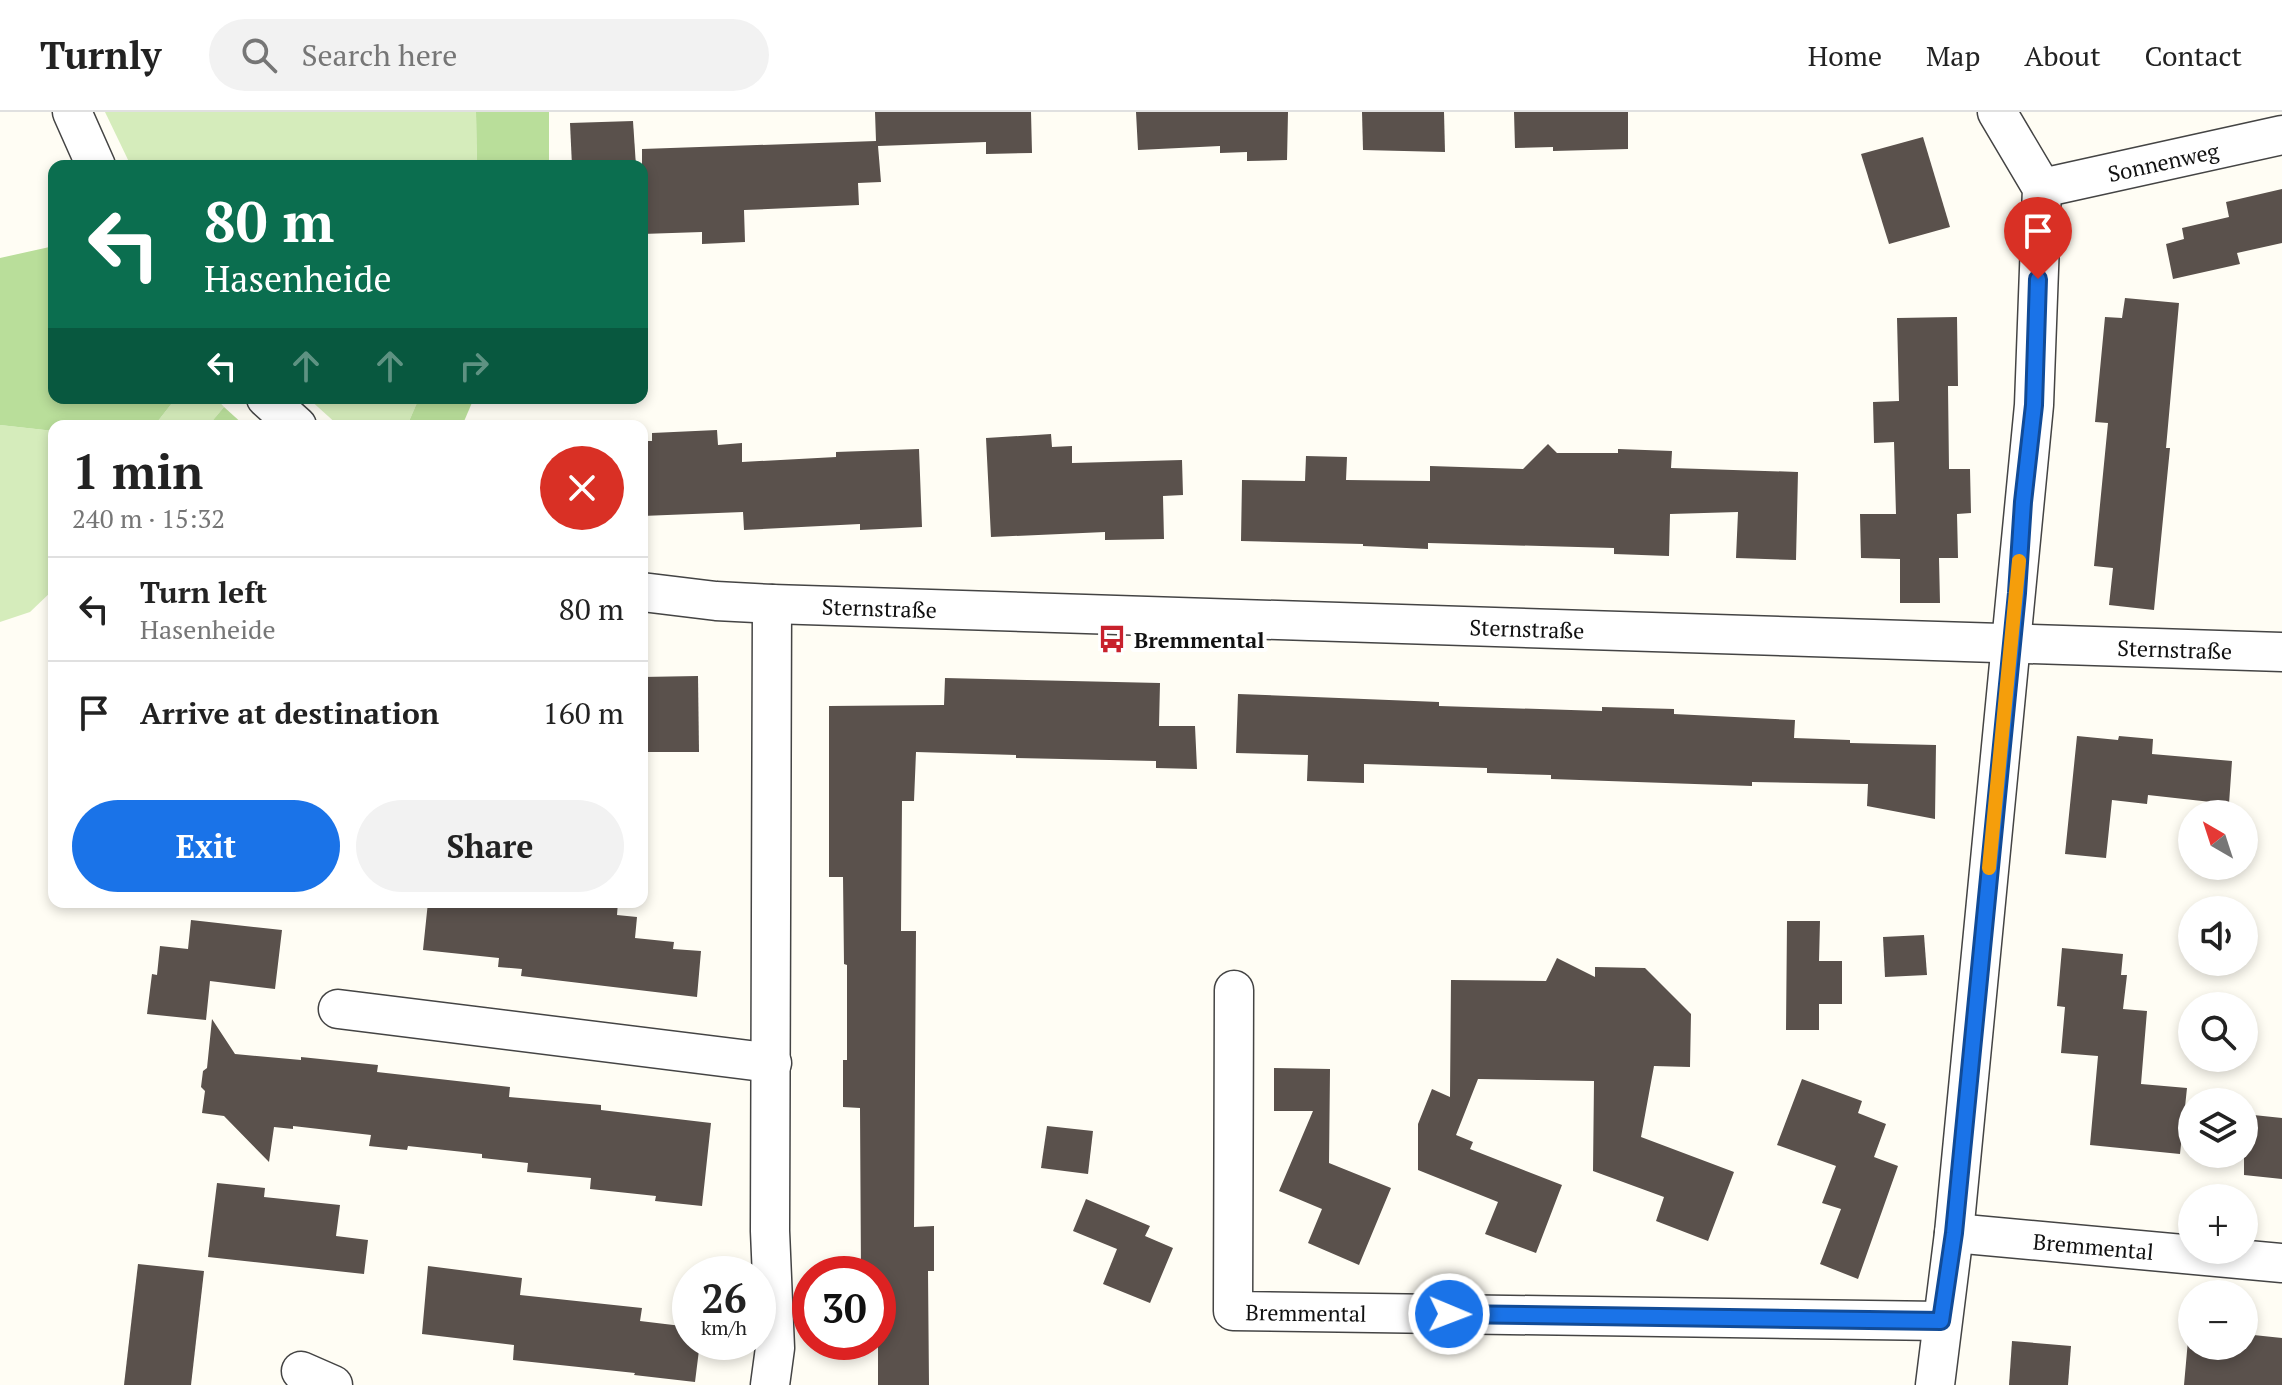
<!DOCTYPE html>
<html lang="en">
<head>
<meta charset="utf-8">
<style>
	body { margin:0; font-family:"PT Serif",serif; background:#f2f2f2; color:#222; height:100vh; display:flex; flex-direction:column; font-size:30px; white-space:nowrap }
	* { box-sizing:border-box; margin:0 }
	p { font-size:26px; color:#767676 }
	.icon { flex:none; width:44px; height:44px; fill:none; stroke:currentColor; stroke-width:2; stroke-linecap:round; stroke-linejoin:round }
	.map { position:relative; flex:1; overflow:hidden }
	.panel { position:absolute; left:48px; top:308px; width:600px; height:488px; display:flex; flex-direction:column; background:#fff; border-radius:16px; box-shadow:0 4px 12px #0003 }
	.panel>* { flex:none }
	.top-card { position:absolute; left:48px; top:48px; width:600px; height:244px; border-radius:16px; box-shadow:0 4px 12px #0003; background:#0b6e4f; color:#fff; overflow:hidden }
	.needle { width:52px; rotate:321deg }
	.buttons { position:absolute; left:2178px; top:688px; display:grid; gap:16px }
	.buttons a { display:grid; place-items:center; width:80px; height:80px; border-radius:50%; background:#fff; box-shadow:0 4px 12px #0003; font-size:40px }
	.speed { position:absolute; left:672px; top:1144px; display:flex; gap:16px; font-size:40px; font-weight:700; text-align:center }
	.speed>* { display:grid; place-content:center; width:104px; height:104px; border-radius:50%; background:#fff; box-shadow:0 4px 12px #0003; line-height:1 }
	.speed small { font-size:20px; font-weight:400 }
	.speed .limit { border:12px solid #d22; background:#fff; color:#111 }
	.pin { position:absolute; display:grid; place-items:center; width:68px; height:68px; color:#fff; margin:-82px -34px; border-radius:50% 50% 50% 0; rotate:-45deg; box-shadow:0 0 8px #0007 }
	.pin .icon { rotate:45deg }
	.me { position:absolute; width:88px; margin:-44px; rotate:91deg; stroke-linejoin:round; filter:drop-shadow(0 0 6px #0008) }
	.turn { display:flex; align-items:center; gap:28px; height:168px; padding:0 24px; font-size:36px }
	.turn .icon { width:104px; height:104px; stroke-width:2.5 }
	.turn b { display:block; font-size:56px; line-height:68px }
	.lanes { display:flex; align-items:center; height:76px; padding:0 24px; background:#0003; justify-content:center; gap:40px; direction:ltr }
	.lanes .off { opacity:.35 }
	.round { display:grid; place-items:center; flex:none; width:84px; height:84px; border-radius:42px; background:#f2f2f2 }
	.head { display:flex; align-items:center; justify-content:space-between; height:136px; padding:0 24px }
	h1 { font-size:48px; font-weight:600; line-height:60px }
	.primary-button { display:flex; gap:16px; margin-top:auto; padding:16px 24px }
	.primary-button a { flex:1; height:92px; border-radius:48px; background:#1a73e8; color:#fff; font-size:32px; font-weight:600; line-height:92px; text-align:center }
	.primary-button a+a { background:#f2f2f2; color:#222 }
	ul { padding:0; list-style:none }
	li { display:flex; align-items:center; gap:24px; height:104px; padding:0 24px; border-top:2px solid #e0e0e0 }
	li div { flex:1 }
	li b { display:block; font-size:30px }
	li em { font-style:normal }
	header { display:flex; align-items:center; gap:48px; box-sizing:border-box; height:112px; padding:0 40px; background:#fff; border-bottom:2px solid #e0e0e0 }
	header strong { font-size:38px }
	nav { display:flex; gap:44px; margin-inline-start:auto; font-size:28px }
	.search { width:560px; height:72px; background:#f2f2f2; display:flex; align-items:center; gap:20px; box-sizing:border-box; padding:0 28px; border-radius:44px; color:#767676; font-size:30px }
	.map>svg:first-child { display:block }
	.green { fill:#d5ecbb }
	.forest { fill:#b9de9a }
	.building { fill:#5a514c }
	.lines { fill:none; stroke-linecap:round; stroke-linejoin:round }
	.minor-casing { stroke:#444; stroke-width:41 }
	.minor { stroke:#fff; stroke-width:38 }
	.route-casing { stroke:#114b97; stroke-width:20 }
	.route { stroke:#1a73e8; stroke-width:14 }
	.slow { stroke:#f59e0b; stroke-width:14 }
	.labels { text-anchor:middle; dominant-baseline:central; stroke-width:8; stroke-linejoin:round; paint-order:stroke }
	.street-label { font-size:22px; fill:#111; stroke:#fff }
	.poi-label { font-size:22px; font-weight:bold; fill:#111; stroke:#fff; text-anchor:start }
</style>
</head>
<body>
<header>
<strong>Turnly</strong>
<div class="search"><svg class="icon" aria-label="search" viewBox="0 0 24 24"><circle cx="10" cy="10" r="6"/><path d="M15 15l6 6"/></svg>Search here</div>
<nav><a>Home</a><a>Map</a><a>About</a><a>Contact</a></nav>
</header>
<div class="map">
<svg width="2282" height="1273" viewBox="0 0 2282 1273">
	<rect width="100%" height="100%" fill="#fffdf4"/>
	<g class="green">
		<polygon points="105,0 476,0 477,54 131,54"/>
		<polygon points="176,286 216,286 224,295 208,314 154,314"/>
		<polygon points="308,286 419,286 407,314 339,314"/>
		<polygon points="0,313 54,319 54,477 30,500 0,510"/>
	</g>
	<g class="forest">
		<polygon points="476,0 549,0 549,54 477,54"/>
		<polygon points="54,134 54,286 176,286 154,314 54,314 54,319 0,313 0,146"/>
		<polygon points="419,286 474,286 462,314 407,314"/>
		<polygon points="224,295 245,314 208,314"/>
	</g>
	<g class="building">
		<polygon points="875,0 1031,0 1032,41 986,42 986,30 878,34 881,70 858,71 859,93 744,98 745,130 702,132 702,120 642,122 642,37 876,29"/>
		<polygon points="1136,0 1288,0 1287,48 1247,49 1247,40 1220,41 1220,34 1138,38"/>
		<polygon points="1362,0 1444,0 1445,40 1363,38"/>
		<polygon points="1514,0 1628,0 1628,37 1553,39 1553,35 1515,36"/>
		<polygon points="633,9 636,54 572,54 570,11"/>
		<polygon points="1923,25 1950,115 1889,132 1861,42"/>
		<polygon points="2282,77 2282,131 2237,141 2240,152 2173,167 2166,132 2184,127 2182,116 2229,105 2226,90"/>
		<polygon points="2125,186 2179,191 2166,336 2170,336 2154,498 2109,493 2113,456 2094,454 2108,311 2095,310 2105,205 2122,206"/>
		<polygon points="1957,205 1958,274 1948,274 1949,357 1970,357 1971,401 1957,402 1958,446 1939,446 1940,491 1900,491 1900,447 1861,446 1860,402 1896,402 1894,330 1874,331 1873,290 1899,289 1897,206"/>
		<polygon points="717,318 718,333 742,331 742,350 836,345 836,340 919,337 922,415 860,418 860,412 744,418 743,400 642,404 642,329 652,329 652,321"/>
		<polygon points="1051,322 1052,335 1072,334 1072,351 1182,348 1183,383 1163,384 1164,427 1105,428 1105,420 991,425 986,326"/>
		<polygon points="1548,332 1557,341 1618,341 1618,337 1672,339 1671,356 1798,360 1796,448 1736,446 1738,400 1670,402 1669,444 1614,442 1614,436 1428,431 1428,437 1363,434 1363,432 1241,429 1242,368 1305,369 1306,344 1347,345 1346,368 1430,369 1430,354 1523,357"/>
		<polygon points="698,564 699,640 642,640 642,565"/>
		<polygon points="945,566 1160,571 1159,614 1195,614 1197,657 1156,656 1156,649 1016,646 1016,643 916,640 914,689 902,689 901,819 916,819 914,1115 934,1114 934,1159 928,1159 929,1273 878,1273 878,1162 861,1162 860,996 843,995 843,948 847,948 847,853 844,852 843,765 829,765 829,594 944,593"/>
		<polygon points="1238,582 1439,590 1439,594 1602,599 1602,595 1674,597 1674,602 1795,608 1794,626 1850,628 1850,631 1936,633 1935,707 1867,694 1868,672 1752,670 1752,674 1551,667 1551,663 1487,661 1487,656 1364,652 1364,671 1307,669 1308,643 1236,641"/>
		<polygon points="2077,624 2118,628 2119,624 2153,627 2152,642 2232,649 2229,692 2148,683 2147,692 2112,688 2106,746 2065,742"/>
		<polygon points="428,790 618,790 617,803 637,805 635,826 674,830 673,837 701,839 697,885 521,864 522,857 498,855 499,846 423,838"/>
		<polygon points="191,808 282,818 275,877 210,869 206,908 147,902 152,862 157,863 160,834 188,837"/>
		<polygon points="1787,809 1820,809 1819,849 1842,849 1842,892 1819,892 1819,918 1786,918"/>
		<polygon points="1924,823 1927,863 1885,865 1883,825"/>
		<polygon points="2062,836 2123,842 2121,863 2127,863 2123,897 2147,899 2141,972 2187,976 2180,1042 2090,1033 2098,944 2061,941 2065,895 2057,894"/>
		<polygon points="1557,846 1595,865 1595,855 1645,856 1691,902 1690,955 1654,954 1641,1025 1734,1060 1708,1129 1656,1109 1664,1085 1593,1059 1594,969 1478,967 1456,1023 1473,1030 1470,1037 1562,1073 1536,1141 1485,1122 1498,1090 1418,1058 1418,1012 1432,977 1450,985 1451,868 1546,869"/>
		<polygon points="212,907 235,942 301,948 301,945 378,953 377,960 510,975 509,985 601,993 601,998 711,1011 702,1094 655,1089 656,1084 590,1077 591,1066 527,1060 528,1051 482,1046 482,1042 408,1034 407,1038 369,1034 371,1023 293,1014 293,1017 274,1015 269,1050 224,1004 202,1001 205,979 201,975 203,959 207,956"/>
		<polygon points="1274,956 1330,957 1329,1051 1391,1076 1359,1153 1308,1131 1322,1097 1279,1079 1313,999 1274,999"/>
		<polygon points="1802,967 1862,989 1858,1001 1886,1012 1874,1045 1898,1054 1858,1167 1820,1152 1841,1097 1822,1091 1836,1054 1777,1033"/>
		<polygon points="2244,1002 2282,1006 2282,1067 2244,1063"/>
		<polygon points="1047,1014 1093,1019 1088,1062 1041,1056"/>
		<polygon points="217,1071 265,1076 264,1085 340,1093 336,1124 368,1128 364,1162 208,1145"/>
		<polygon points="1086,1087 1150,1114 1145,1124 1173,1136 1150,1191 1103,1172 1117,1137 1073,1119"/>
		<polygon points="138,1152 204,1159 191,1273 124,1273"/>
		<polygon points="428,1154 522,1166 520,1183 642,1196 640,1209 690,1215 690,1230 700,1230 695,1270 634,1263 635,1261 513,1248 514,1233 422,1222"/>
		<polygon points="2189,1217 2192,1217 2192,1234 2244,1234 2244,1222 2282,1226 2282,1273 2184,1273"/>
		<polygon points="2012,1229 2071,1234 2068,1273 2009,1273"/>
	</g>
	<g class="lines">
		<defs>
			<g id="minor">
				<polyline points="72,0 96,54"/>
				<path id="s1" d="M2042 76 2282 23"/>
				<polyline points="266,286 297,314"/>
				<path id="s2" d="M642 480 716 489 772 492 2282 540"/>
				<path id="s3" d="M1234 878 1233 1199 1941 1209"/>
				<polyline points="338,897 772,951"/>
				<path id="s4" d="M1954 1121 2282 1151"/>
				<polyline points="301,1259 333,1273"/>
				<polyline points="770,1273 775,1236 770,1119 772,492"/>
				<polyline points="1935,1273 1954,1121 2034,293 2042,76 1997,0"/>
			</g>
		</defs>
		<use href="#minor" class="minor-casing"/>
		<use href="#minor" class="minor"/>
	</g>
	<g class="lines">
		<defs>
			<polyline id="route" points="1449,1202 1941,1209 1954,1121 2017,481 2023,390 2034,293 2038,167"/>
		</defs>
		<use href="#route" class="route-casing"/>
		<use href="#route" class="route"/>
		<polyline class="slow" points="1989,756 2019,449"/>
	</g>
	<defs>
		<symbol id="bus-bare" viewBox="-9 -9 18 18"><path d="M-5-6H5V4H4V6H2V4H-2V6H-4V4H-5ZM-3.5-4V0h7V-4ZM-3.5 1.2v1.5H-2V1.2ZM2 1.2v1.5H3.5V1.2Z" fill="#c8212c" stroke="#fff" stroke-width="2.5" paint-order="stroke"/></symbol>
	</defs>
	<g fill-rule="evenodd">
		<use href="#bus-bare" x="1092" y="507" width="40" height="40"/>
	</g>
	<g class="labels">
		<g class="street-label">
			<text stroke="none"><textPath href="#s1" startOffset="124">Sonnenweg</textPath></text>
			<text stroke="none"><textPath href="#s2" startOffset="238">Sternstraße</textPath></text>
			<text stroke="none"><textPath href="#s2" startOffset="886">Sternstraße</textPath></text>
			<text stroke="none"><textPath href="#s2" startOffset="1534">Sternstraße</textPath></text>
			<text stroke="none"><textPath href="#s4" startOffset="140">Bremmental</textPath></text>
			<text stroke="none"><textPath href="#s3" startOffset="394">Bremmental</textPath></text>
		</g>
		<g class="poi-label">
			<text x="1134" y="527">Bremmental</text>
		</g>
	</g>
</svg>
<div class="buttons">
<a><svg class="needle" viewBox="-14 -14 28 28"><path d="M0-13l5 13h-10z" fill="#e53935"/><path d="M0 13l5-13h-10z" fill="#767676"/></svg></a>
<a><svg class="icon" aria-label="sound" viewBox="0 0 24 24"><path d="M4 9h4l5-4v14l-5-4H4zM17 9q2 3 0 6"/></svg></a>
<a><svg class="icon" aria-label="search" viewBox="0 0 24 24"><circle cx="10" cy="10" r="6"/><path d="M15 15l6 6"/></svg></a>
<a><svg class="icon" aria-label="layers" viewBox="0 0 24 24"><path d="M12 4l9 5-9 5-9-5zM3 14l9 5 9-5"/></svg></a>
<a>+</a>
<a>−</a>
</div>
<div class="speed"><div>26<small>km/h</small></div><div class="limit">30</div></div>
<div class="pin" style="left:2038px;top:167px;background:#d93025"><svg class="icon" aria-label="arrive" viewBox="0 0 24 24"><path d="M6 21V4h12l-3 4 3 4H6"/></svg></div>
<svg class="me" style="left:1449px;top:1202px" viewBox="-20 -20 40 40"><circle r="17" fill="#1a73e8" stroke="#fff" stroke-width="3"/><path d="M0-11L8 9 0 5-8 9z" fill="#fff"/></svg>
<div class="top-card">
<div class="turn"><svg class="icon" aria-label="left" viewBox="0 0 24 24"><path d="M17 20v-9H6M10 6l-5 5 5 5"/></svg><div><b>80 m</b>Hasenheide</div></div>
<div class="lanes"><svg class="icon" aria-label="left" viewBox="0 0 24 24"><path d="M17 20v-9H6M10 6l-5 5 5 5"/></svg><svg class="icon off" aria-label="ahead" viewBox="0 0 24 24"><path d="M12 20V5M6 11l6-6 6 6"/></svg><svg class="icon off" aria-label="ahead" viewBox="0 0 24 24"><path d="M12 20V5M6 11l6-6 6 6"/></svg><svg class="icon off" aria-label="right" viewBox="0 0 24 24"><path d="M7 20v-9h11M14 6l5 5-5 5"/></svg></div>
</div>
<section class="panel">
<div class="head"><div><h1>1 min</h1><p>240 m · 15:32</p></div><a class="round" style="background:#d93025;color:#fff"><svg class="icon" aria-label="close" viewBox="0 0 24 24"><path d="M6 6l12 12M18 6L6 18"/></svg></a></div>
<ul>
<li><svg class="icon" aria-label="left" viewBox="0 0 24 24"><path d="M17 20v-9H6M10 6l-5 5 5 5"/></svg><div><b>Turn left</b><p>Hasenheide</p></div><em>80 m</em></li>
<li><svg class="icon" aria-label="arrive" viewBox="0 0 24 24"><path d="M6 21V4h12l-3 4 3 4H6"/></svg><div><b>Arrive at destination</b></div><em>160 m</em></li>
</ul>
<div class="primary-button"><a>Exit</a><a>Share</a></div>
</section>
</div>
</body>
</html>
